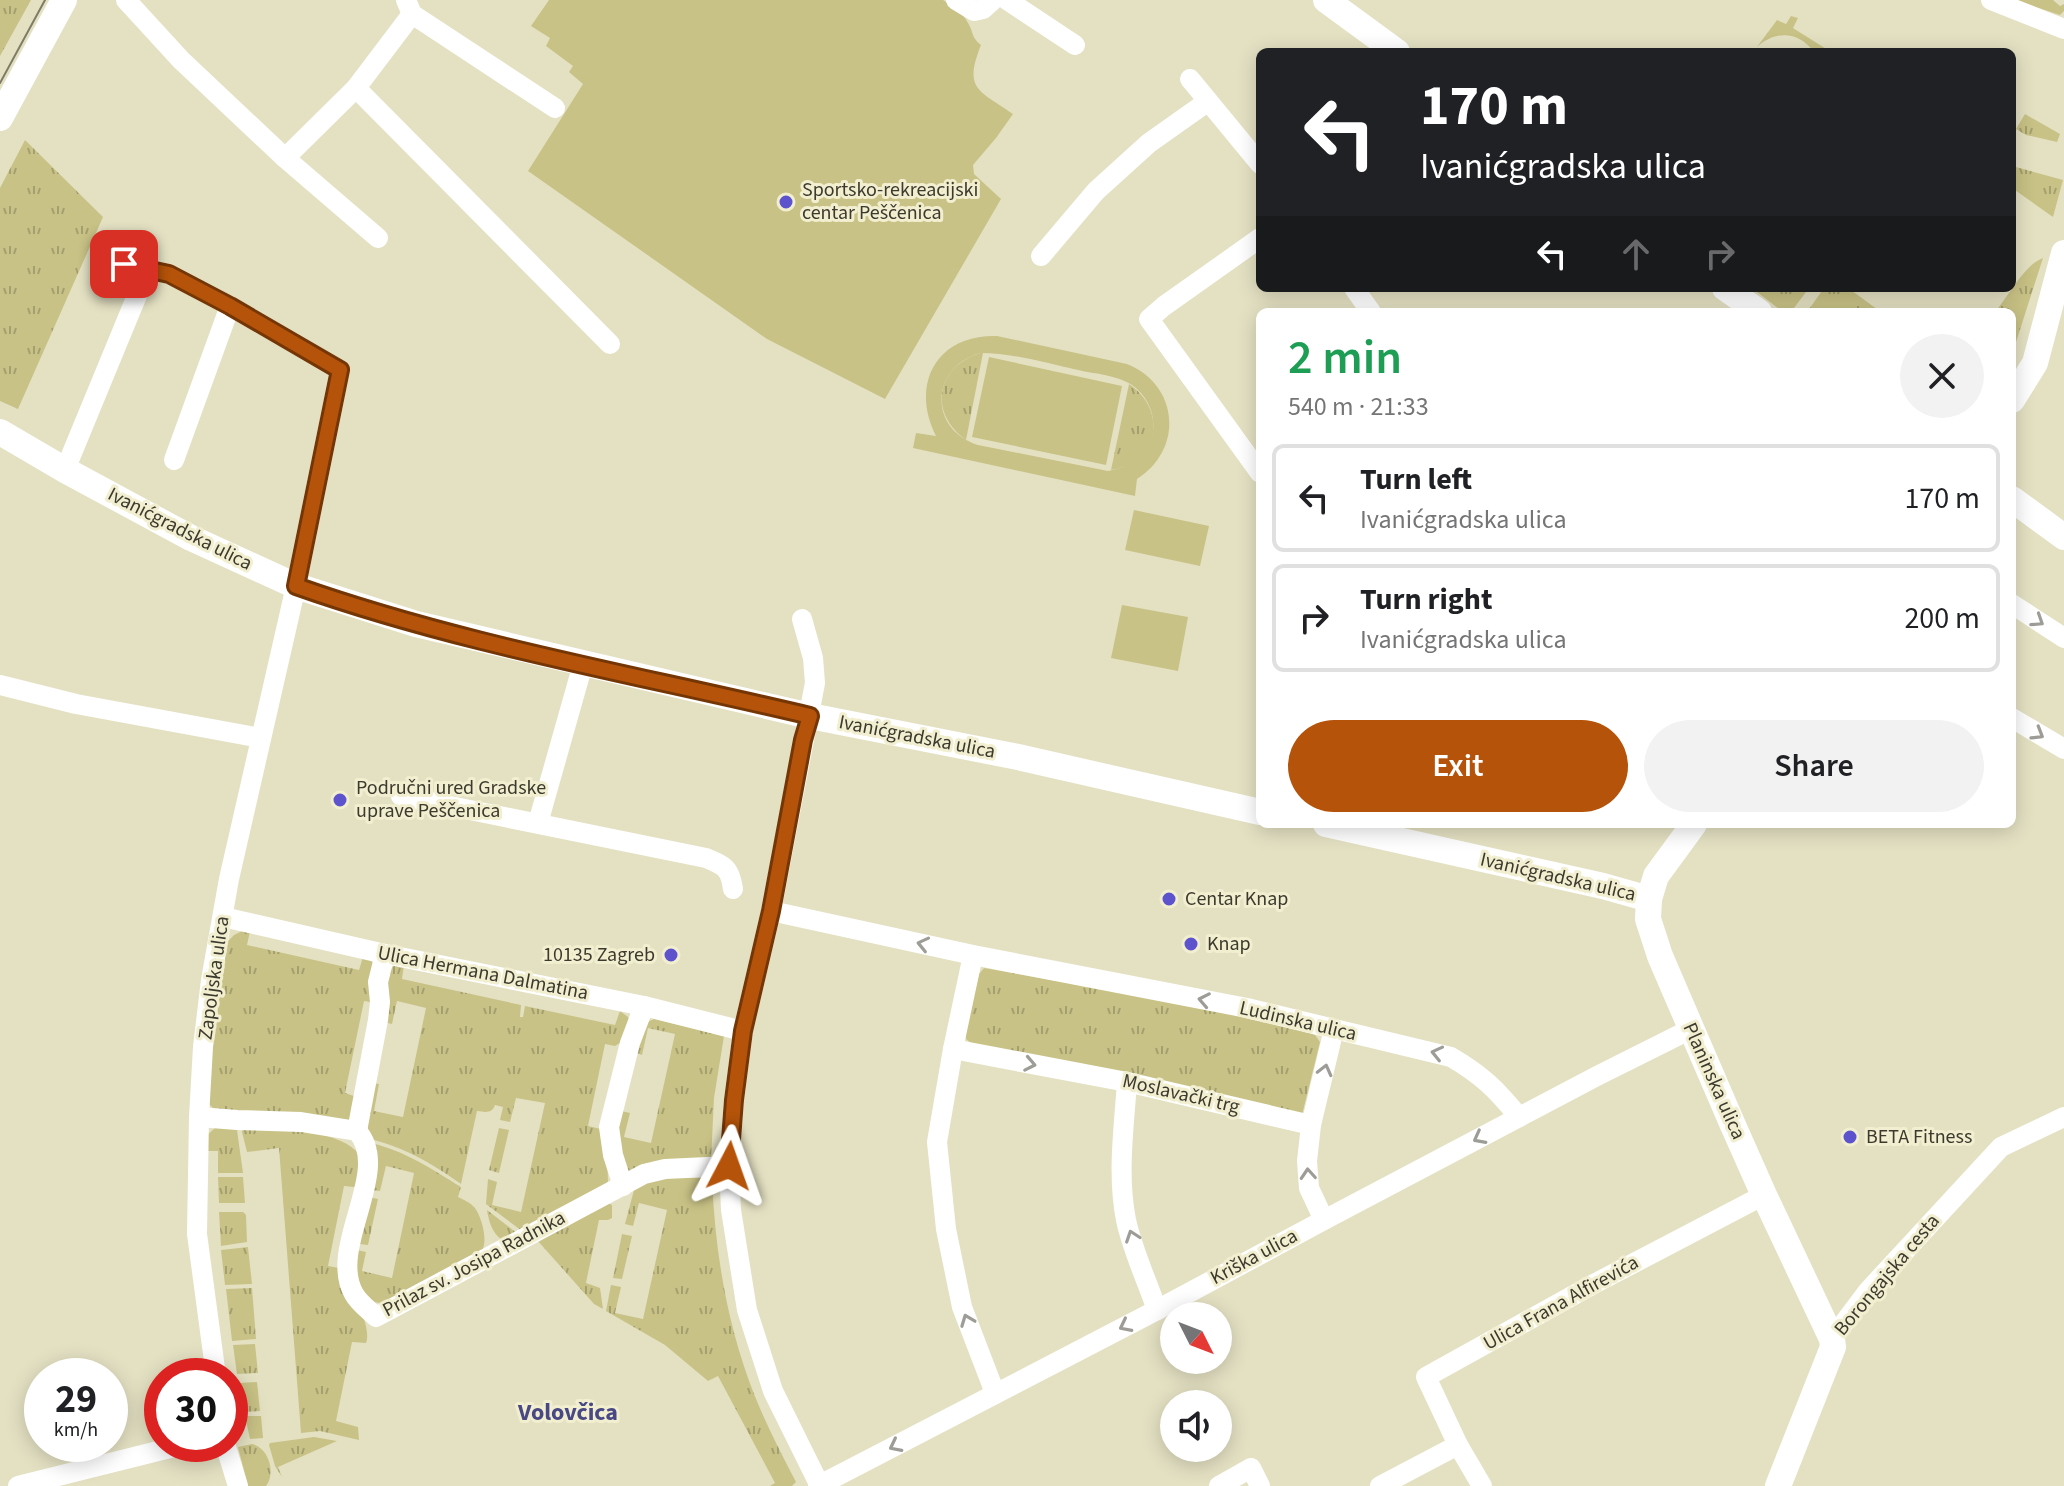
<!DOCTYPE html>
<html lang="en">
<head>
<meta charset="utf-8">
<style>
	body { margin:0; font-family:"Source Sans 3",sans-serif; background:#f2f2f2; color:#202124; height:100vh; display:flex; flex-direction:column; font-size:30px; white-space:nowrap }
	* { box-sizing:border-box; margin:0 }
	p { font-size:26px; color:#757577 }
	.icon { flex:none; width:44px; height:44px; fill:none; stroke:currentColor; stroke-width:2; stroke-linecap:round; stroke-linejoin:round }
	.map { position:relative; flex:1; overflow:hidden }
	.sheet { position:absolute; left:1256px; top:308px; width:760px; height:520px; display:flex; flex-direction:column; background:#fff; border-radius:12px; box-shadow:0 4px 20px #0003 }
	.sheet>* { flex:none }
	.banner { position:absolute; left:1256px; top:48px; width:760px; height:244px; border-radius:12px; box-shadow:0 4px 20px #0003; background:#202124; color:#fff; overflow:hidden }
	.needle { width:52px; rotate:132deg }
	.controls { position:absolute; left:1160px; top:1302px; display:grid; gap:16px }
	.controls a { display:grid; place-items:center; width:72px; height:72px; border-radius:50%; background:#fff; box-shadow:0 4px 20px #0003; font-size:40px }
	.speed { position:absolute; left:24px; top:1358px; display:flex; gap:16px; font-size:40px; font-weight:700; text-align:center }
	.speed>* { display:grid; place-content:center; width:104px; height:104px; border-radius:50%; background:#fff; box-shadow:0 4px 20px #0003; line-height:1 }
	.speed small { font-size:20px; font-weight:400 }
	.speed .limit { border:12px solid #d22; background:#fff; color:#111 }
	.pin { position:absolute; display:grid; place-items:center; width:68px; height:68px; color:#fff; margin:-34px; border-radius:16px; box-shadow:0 4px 12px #0006 }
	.me { position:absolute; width:88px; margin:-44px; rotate:4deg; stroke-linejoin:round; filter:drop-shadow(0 0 6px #0008) }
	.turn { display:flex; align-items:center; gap:28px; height:168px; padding:0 32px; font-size:36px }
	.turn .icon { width:104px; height:104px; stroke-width:2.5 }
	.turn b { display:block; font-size:56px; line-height:68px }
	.lanes { display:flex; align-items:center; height:76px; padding:0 32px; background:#0003; justify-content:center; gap:40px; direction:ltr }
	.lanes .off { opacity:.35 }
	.round { display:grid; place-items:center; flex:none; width:84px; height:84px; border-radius:42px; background:#f2f2f2 }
	.summary { display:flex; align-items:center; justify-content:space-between; height:136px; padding:0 32px }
	h1 { font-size:48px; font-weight:600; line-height:60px; color:#1e9e55 }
	.button { display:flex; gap:16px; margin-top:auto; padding:16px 32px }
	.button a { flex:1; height:92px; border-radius:48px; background:#b45309; color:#fff; font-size:32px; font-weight:600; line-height:92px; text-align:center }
	.button a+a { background:#f2f2f2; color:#202124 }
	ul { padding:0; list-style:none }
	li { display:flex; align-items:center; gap:24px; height:108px; margin:0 16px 12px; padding:0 16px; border:4px solid #e0e0e0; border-radius:12px }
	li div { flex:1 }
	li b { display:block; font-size:30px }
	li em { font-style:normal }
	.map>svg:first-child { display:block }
	.grass { fill:url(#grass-tufts) }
	.garden { fill:#c9c286; fill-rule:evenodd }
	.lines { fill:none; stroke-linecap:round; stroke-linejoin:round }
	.minor { stroke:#fff; stroke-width:20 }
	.tertiary { stroke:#fff; stroke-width:26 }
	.tram { stroke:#7e7b68; stroke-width:2 }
	.oneway { stroke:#9e9c96 }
	.route-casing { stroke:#753606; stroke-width:20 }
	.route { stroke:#b45309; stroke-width:14 }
	.poi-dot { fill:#5d54cd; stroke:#f2eed0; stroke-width:3 }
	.labels { text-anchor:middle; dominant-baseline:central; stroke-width:6; stroke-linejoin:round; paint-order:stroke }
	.poi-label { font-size:20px; fill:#3c3a2e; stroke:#f2eed0; text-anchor:start }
	.street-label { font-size:20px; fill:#3c3a2e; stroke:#f2eed0 }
	.quarter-label { font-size:24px; font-weight:bold; fill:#484885; stroke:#f2eed0 }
</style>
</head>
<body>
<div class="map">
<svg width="2064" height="1486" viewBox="0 0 2064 1486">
	<defs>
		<pattern id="grass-tufts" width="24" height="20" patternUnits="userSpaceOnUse" patternTransform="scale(2)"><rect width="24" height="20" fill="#c9c286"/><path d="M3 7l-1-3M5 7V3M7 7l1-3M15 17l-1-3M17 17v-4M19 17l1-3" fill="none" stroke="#a49f6e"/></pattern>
	</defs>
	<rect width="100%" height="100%" fill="#e4e1c3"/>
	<g class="grass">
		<polygon points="0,0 31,0 0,56"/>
		<polygon points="2015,0 2053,0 2060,6 2064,4 2064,11 2060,15"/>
		<path d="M1791 16 1798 18 1793 28 1831 52H1814C1799 31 1775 30 1757 47L1777 20 1786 24Z"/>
		<polygon points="2025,114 2060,134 2057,142 2026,135 2016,129"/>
		<polygon points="25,140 103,217 18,409 0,401 0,188"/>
		<polygon points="2012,163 2016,167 2063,180 2053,217 2012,188"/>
		<path d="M2043 258 2016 342 2012 339V312H1995C2008 297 2025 264 2043 258Z"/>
		<polygon points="1752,288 1809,288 1791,312 1783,312"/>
		<polygon points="1824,288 1848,288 1881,312 1807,312"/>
		<path d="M980 353H983L966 440C928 413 936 367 980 353Z"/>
		<path d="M1129 384C1168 410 1159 464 1111 470Z"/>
		<polygon points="244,930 250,931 247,945 359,970 363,957 370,959 375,966 377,1003 364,1001 345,1093 357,1097 354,1114 349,1120 214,1109 209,1104 214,1020 228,941 234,935"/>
		<path d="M404 965 402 979 521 1005 520 1017H523L525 1006 615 1025 620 1011 628 1017 631 1024 623 1041 615 1046 605 1044 588 1126 601 1129 607 1151 608 1181 607 1185 522 1231 486 1204 488 1179 497 1182 492 1205 521 1212 545 1103 516 1098 510 1122 500 1120 503 1107 495 1105C492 1114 485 1112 477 1111L461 1184C428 1161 406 1148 367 1138L370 1083 379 1084 374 1111 403 1117 426 1008 397 1001 392 1024 383 1022 389 970 394 966Z"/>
		<polygon points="984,968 1298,1024 1301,1030 1315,1035 1320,1042 1302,1115 973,1045 966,1039 965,1033 979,974"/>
		<polygon points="654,1019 724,1036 714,1098 711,1161 629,1172 621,1164 617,1110 630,1113 624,1137 651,1143 675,1034 648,1028 642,1055 631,1051 645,1023"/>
		<polygon points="215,1128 235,1128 237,1130 243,1173 218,1173 218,1151 207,1151 207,1135"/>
		<path d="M243 1128C275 1129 339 1128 360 1155L358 1184 354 1187 344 1186 328 1266 339 1268C348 1286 373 1324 366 1343L352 1342 336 1421 358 1427 359 1440 320 1431 301 1433 279 1148 247 1152 242 1132Z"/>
		<polygon points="499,1128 509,1130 499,1173 489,1170"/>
		<path d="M371 1143C405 1151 432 1169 461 1187L458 1197C464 1200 470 1202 475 1208 482 1218 488 1240 482 1251L382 1303 372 1302 354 1280 357 1250 366 1252 362 1271 392 1278 414 1173 386 1166 380 1191 370 1190Z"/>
		<polygon points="243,1177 245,1203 219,1203 218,1177"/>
		<path d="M657 1177 712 1178C715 1252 727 1325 754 1394 766 1424 781 1453 796 1482L792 1486H770L775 1483 718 1376 708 1381 665 1345 606 1311 611 1285 621 1287 615 1313 643 1319 667 1210 639 1203 633 1226 625 1224 634 1190Z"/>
		<polygon points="368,1197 378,1199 368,1245 360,1244"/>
		<polygon points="608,1203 612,1205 612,1218 608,1220 599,1220 586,1283 600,1288 603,1309 594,1304 537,1240"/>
		<path d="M487 1210 518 1234 502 1240C492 1233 489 1222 487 1210Z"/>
		<polygon points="219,1212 243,1212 246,1215 247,1242 221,1246"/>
		<polygon points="622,1234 632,1236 622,1279 613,1278"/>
		<polygon points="248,1247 252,1284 225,1285 221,1250"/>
		<polygon points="252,1288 256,1339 232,1341 226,1289"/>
		<polygon points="255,1344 258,1373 237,1374 233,1345"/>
		<polygon points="257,1382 260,1411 244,1412 239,1383"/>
		<polygon points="245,1416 261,1416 263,1438 250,1439"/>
		<polygon points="314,1437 337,1441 278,1467 282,1477 275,1466 269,1445 270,1443"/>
		<path d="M252 1444C269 1448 276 1473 266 1486H248L238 1447Z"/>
	</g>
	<g class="garden">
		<path d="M549 0H943C953 7 963 12 968 23 974 33 971 37 981 45 963 90 979 90 1013 114L996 138 973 165 974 174 1001 199 885 399 767 339 528 171 583 84 569 72 573 66 546 46 550 38 531 26Z"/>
		<path d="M997 336 1127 364C1179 385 1184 449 1137 479L1135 496 913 448 916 433 936 436C910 385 936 334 997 336ZM980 353C1013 353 1046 363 1078 370 1095 374 1117 375 1132 385 1149 397 1158 419 1151 439 1144 458 1127 468 1108 471L978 445C928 429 930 368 980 353Z"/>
		<polygon points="989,357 1122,386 1106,465 972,437"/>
		<polygon points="1134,510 1209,526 1200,566 1125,550"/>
		<polygon points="1122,605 1188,617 1178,671 1111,658"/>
	</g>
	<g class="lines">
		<g class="minor">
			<polyline points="126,0 181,60 285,158 378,238"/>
			<polyline points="406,0 412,14 555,108"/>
			<polyline points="956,0 974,11 983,9 993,0"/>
			<polyline points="1007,0 1075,45"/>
			<polyline points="1991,0 2064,29"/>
			<polyline points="1190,79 1260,164"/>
			<polyline points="356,88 610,344"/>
			<polyline points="285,158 356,88 412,14"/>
			<polyline points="1260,238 1164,306 1149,319 1260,473"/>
			<polyline points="102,252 145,276 155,271 169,274 230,306 340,370 296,586 229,879 211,980 203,1047 199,1117 197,1234 216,1376"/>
			<polyline points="1041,256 1096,191 1149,143 1207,102"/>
			<polyline points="1354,288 1371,312"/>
			<polyline points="174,460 230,306"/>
			<polyline points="65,470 145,276"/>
			<polyline points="2012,604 2064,638"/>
			<polyline points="802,619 813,658 815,683 771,911 743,1031 734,1100 729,1166 731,1210 747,1310 773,1391 820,1486"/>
			<polyline points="0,685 76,704 261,738"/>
			<polyline points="2012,718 2064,749"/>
			<path d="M401 796 706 858C725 866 730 868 733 889"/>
			<polyline points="538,823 583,664"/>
			<path d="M771 911 973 955 1247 1008 1451 1057C1483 1076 1496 1089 1519 1117"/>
			<polyline points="223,917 385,954 644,1006 743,1031"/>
			<polyline points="973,955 953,1049 937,1142 946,1229 962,1307 995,1393"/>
			<polyline points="953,1049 1127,1082 1311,1125 1334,1029"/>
			<path d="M1127 1082C1124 1128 1117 1174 1126 1220 1132 1249 1147 1281 1157 1310"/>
			<path d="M199 1117 237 1120 301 1122 357 1131C393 1171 327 1247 354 1294 359 1303 369 1310 376 1317L644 1174 665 1169 729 1166"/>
			<polyline points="1311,1125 1307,1161 1309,1188 1324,1220"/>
			<polyline points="357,1131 378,1020 380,1002 378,982 385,954"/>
			<polyline points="623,1186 613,1155 609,1127 630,1043 644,1006"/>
			<polyline points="1832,1339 1868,1291 2001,1147 2064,1117"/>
			<polyline points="225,1444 238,1486"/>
			<polyline points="1458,1445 1482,1486"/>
			<polyline points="18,1486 186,1444"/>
			<polyline points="818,1486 1157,1310 1324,1220 1597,1076 1691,1029"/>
			<polyline points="1219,1486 1251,1468 1260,1486"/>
			<polyline points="1380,1486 1458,1445 1426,1377 1590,1286 1764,1195"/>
		</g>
		<g class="tertiary">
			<polyline points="1326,0 1397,52"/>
			<polyline points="0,118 64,0"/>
			<polyline points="1725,288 1759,312"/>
			<polyline points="2012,400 2035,363 2064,253"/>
			<polyline points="0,432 65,470 191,538 296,586 416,624 810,716 1018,757 1260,812"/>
			<polyline points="2012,499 2064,537"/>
			<polyline points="1326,824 1603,886 1649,899"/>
			<polyline points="1694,824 1656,876 1649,899 1648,919 1660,956 1732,1123 1764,1195 1832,1339 1833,1347 1778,1486"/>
		</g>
		<polyline class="tram" points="0,83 45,0"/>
	</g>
	<defs><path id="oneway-chevron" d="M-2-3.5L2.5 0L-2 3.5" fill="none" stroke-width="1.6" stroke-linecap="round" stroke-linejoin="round" transform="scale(2)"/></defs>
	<g class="oneway">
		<use href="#oneway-chevron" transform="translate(2038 621) rotate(33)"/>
		<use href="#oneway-chevron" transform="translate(2038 734) rotate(31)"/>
		<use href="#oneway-chevron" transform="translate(923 944) rotate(-167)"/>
		<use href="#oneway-chevron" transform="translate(1204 1000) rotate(-169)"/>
		<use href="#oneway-chevron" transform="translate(1437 1053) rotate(-167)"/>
		<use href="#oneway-chevron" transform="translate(1030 1064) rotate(11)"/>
		<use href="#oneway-chevron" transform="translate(1325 1070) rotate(-76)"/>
		<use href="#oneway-chevron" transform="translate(1479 1138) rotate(152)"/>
		<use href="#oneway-chevron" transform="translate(1308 1174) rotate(-94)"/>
		<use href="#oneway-chevron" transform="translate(1132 1236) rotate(-109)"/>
		<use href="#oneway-chevron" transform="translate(967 1320) rotate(-111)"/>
		<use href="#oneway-chevron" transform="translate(1125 1326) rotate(153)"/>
		<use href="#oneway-chevron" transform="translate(895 1446) rotate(153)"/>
	</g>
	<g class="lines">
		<defs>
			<path id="route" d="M124 264 145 276 155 271 169 274 230 306 340 370 296 586C463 645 638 675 810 716L803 740 771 911 743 1031 734 1100 729 1166"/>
		</defs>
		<use href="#route" class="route-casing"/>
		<use href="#route" class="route"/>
	</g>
	<g class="poi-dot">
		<circle cx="786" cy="202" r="8"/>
		<circle cx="340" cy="800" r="8"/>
		<circle cx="1169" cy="899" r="8"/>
		<circle cx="1191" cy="944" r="8"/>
		<circle cx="671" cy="955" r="8"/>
		<circle cx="1850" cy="1137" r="8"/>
	</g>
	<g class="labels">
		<g class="poi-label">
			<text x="802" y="190">Sportsko-rekreacijski<tspan x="802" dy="23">centar Peščenica</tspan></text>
			<text x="356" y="788">Područni ured Gradske<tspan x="356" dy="23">uprave Peščenica</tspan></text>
			<text x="1185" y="899">Centar Knap</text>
			<text x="1207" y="944">Knap</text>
			<text x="655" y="955" text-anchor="end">10135 Zagreb</text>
			<text x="1866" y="1137">BETA Fitness</text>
		</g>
		<g class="street-label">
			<text transform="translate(180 529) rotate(27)">Ivanićgradska ulica</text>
			<text transform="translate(917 737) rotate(11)">Ivanićgradska ulica</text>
			<text transform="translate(1558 877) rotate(13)">Ivanićgradska ulica</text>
			<text transform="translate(483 973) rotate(11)">Ulica Hermana Dalmatina</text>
			<text transform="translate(214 978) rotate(-82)">Zapoljska ulica</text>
			<text transform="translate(1298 1021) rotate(13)">Ludinska ulica</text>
			<text transform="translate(1714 1081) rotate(66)">Planinska ulica</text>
			<text transform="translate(1181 1094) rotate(13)">Moslavački trg</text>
			<text transform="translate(1254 1257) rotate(-28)">Kriška ulica</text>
			<text transform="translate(474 1264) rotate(-28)">Prilaz sv. Josipa Radnika</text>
			<text transform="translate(1887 1275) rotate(-50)">Borongajska cesta</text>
			<text transform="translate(1561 1303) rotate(-29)">Ulica Frana Alfirevića</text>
		</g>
		<g class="quarter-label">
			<text x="568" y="1412">Volovčica</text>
		</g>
	</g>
</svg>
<div class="controls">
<a><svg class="needle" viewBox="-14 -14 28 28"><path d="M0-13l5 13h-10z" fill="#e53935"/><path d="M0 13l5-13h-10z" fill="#757577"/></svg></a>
<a><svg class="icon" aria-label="sound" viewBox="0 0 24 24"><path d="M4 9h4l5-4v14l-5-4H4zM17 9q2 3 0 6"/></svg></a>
</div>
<div class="speed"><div>29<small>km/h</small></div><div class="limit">30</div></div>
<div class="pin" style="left:124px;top:264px;background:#d93025"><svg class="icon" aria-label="arrive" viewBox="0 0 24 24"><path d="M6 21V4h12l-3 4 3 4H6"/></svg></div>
<svg class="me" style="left:729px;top:1166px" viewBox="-20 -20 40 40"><path d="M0-17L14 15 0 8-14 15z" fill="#b45309" stroke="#fff" stroke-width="4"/></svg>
<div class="banner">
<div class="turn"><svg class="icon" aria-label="left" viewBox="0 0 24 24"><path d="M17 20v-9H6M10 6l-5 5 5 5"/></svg><div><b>170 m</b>Ivanićgradska ulica</div></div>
<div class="lanes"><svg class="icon" aria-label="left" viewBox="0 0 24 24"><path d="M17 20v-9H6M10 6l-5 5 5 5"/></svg><svg class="icon off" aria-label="ahead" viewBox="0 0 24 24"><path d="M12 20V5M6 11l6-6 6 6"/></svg><svg class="icon off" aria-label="right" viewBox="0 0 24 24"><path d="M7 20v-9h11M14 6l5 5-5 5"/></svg></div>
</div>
<section class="sheet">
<div class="summary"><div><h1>2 min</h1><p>540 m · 21:33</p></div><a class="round"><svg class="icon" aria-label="close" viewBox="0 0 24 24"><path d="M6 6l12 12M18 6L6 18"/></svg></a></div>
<ul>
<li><svg class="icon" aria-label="left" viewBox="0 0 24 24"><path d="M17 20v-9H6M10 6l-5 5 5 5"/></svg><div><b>Turn left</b><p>Ivanićgradska ulica</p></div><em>170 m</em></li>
<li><svg class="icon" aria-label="right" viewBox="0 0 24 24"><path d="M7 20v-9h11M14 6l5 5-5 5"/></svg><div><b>Turn right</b><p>Ivanićgradska ulica</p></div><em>200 m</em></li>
</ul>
<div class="button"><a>Exit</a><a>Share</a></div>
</section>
</div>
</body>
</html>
